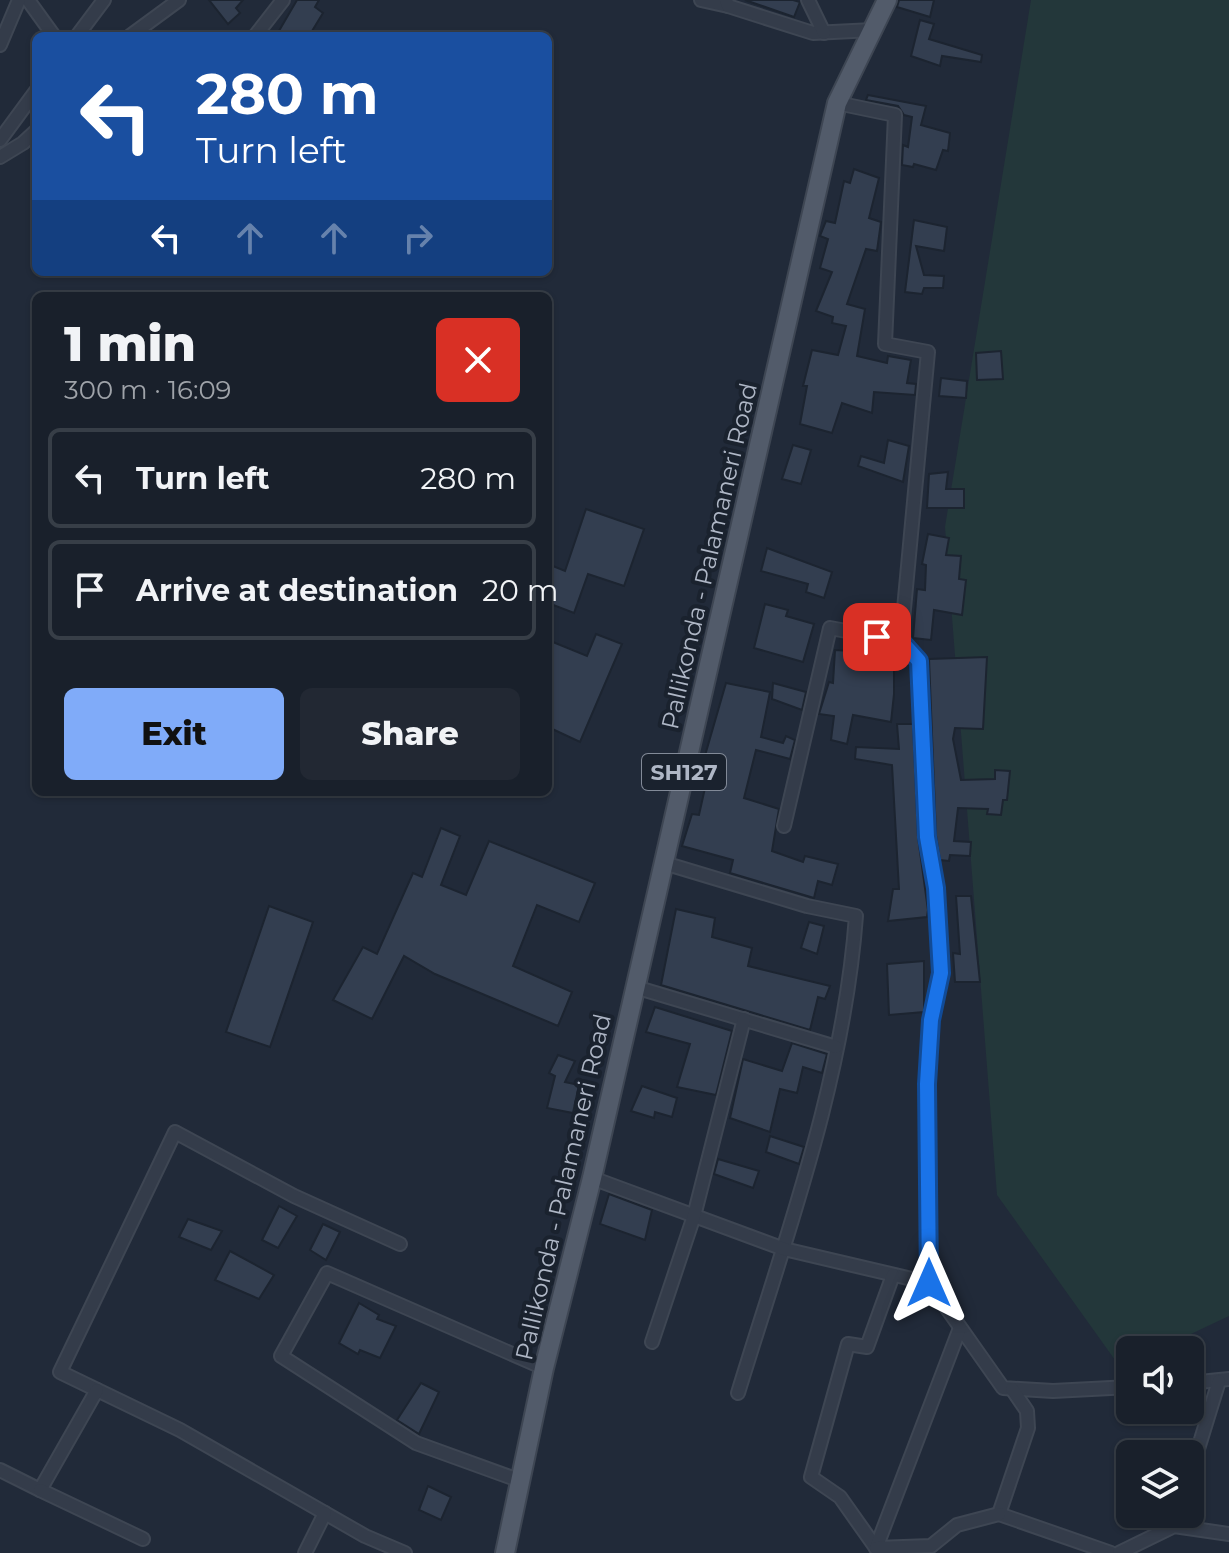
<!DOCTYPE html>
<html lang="en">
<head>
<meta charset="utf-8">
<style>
	body { margin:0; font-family:Montserrat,sans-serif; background:#222833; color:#f1f3f6; height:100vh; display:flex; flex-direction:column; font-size:30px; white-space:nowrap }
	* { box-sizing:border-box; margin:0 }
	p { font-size:26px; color:#9fa3a9 }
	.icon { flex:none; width:44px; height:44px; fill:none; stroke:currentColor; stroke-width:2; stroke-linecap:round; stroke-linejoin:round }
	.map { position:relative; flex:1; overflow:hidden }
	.side { position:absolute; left:32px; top:292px; width:520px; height:504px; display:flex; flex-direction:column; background:#19202b; border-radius:12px; box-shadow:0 2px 6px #0004,0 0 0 2px #373e47 }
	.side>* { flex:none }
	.guide { position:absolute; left:32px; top:32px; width:520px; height:244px; border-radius:12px; box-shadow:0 2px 6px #0004,0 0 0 2px #373e47; background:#1a4fa0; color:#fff; overflow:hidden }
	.tools { position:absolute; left:1116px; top:1336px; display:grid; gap:16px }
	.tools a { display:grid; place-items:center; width:88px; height:88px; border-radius:12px; background:#19202b; box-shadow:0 2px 6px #0004,0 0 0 2px #373e47; font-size:40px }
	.pin { position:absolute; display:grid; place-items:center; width:68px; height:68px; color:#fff; margin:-34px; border-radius:16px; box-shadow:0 4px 12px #0006 }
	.me { position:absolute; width:88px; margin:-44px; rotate:0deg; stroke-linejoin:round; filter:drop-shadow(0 0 6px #0008) }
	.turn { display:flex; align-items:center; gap:28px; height:168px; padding:0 32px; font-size:36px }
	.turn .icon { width:104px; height:104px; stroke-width:2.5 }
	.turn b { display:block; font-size:56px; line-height:68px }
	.lanes { display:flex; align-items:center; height:76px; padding:0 32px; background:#0003; justify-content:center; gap:40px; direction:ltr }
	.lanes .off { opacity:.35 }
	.round { display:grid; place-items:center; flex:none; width:84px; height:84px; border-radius:12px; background:#222833 }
	.overview { display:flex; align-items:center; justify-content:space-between; height:136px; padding:0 32px }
	h1 { font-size:48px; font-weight:800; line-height:60px }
	.button { display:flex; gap:16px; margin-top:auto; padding:16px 32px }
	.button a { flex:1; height:92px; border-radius:12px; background:#80abf9; color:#111; font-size:32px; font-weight:800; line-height:92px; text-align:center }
	.button a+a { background:#222833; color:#f1f3f6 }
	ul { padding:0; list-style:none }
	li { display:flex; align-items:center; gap:24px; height:100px; margin:0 16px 12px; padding:0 16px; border:4px solid #373e47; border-radius:12px }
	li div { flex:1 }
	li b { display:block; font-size:30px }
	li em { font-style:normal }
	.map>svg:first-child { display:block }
	.green { fill:#23373a }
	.building { fill:#333e50; stroke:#1c2430; stroke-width:2 }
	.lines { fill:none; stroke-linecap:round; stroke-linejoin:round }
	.street-casing { stroke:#3e4653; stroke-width:16 }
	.primary-casing { stroke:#3e4653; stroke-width:22 }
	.street { stroke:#343c4a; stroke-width:12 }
	.primary { stroke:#525b6a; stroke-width:18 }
	.route-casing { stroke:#114b97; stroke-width:20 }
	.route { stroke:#1a73e8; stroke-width:14 }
	.labels { text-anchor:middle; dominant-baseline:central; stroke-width:8; stroke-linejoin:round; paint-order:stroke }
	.shield { fill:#1a222e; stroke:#828a98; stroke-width:2 }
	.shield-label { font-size:22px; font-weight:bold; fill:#afb7c6 }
	.street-label { font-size:24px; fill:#afb7c6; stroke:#1a222e }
</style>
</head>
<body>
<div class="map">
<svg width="1229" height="1553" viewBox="0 0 1229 1553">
	<rect width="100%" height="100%" fill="#212a39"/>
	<polygon class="green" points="1031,0 1229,0 1229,1316 1157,1350 1130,1350 1130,1363 1120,1367 997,1195 945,527"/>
	<g class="building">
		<polygon points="209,0 243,0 236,8 240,13 228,24"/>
		<polygon points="297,0 319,0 315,7 323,13 309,36 276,36"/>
		<polygon points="745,0 793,0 800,2 794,17"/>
		<polygon points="899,0 934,0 930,17 897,7"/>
		<polygon points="920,20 934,24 929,39 982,55 981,62 942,56 940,66 911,56"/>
		<polygon points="868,95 926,106 921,125 950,133 948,151 943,150 936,170 914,164 913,167 902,165 903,145 908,147 912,117 904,115 898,106 866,100"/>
		<polygon points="854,169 879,178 869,218 881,222 877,251 866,249 847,304 865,309 857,356 887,363 888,356 911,360 907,383 916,384 915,395 874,392 872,413 842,403 832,433 800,424 807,386 803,386 812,350 838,355 846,326 832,323 833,317 816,311 832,272 820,268 828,239 820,236 826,221 835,223 844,181 850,183"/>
		<polygon points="914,220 947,227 944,251 916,246 924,275 944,276 943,288 924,288 922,294 905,292"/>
		<polygon points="1001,351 1003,379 977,380 976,353"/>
		<polygon points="941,378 967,381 966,398 939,396"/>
		<polygon points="888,440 909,446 903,482 858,466 861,456 884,463"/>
		<polygon points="793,445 811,450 801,484 782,479"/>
		<polygon points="948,472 946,489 964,489 964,508 927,508 929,474"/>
		<polygon points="586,509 644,529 624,586 588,574 574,613 548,603 548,564 565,571"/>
		<polygon points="928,534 949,538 946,555 961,556 959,579 966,580 962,615 934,610 931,640 913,638 917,589 925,590 926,565 922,564"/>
		<polygon points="767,548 832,572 824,598 806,592 808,584 761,571"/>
		<polygon points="765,604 788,610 786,616 814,624 803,662 754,648"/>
		<polygon points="596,634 622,644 580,742 548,727 548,640 587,656"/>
		<polygon points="851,648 869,649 868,661 894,660 894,694 891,722 853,715 847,744 831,740 834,716 819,714 829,682 833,683 835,650 851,651"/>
		<polygon points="987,657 983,729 955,728 953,739 961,780 995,779 995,770 1010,771 1007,800 1003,800 1001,815 987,814 988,809 958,808 954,841 971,842 970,856 950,855 949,861 940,860 936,836 929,659"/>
		<polygon points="726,683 770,692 761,737 783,743 786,736 795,740 790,759 756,750 744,798 779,809 772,851 803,862 805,856 838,864 832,885 818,881 814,898 730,873 733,860 682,846 692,814 699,815 711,761 704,759"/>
		<polygon points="773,683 806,692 802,710 772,699"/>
		<polygon points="897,724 913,724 918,837 928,910 927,917 888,921 893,889 899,889 892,765 855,759 856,747 899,749"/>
		<polygon points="441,828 460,836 441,885 466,895 489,841 595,883 579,922 537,905 513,966 572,992 558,1026 435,974 404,956 372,1019 333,1000 363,947 377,954 413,873 422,877"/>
		<polygon points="956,896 971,896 980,982 955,982 953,953 960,954"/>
		<polygon points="269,906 313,922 270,1047 226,1032"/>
		<polygon points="676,909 715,918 712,937 752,948 748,966 830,986 825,999 818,997 810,1030 661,985"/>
		<polygon points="809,922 824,926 817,954 801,948"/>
		<polygon points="924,961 924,1012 889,1015 887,964"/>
		<polygon points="655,1007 732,1031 716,1095 677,1087 690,1044 646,1032"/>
		<polygon points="792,1043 827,1054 822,1073 803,1067 797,1093 780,1089 770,1132 730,1118 743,1059 782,1071"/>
		<polygon points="558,1055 575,1061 565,1082 579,1085 573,1113 547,1108 555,1076 549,1073"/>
		<polygon points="642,1086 677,1098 672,1117 655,1112 654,1118 631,1111"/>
		<polygon points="770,1136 804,1147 799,1164 766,1152"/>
		<polygon points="718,1159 759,1171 753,1188 714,1174"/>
		<polygon points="609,1194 652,1210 645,1240 600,1224"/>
		<polygon points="279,1206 297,1216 278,1248 262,1240"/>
		<polygon points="188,1219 222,1231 211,1250 179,1237"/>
		<polygon points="323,1224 340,1232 326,1260 310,1250"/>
		<polygon points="230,1251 274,1275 259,1299 215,1280"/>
		<polygon points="359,1303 379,1315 377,1319 396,1326 380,1358 360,1350 358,1354 339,1343"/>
		<polygon points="421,1383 439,1392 419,1434 397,1420"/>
		<polygon points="428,1486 451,1497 441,1520 419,1510"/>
	</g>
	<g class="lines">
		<defs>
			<g id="street">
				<polyline points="28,0 54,36"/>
				<polyline points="701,0 728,6"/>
				<polyline points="726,0 728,6 813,33 873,30"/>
				<polyline points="808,0 824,33"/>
				<polyline points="77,36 104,0"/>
				<polyline points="130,36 179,0"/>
				<polyline points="255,36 283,0"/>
				<polyline points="0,45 19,0"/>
				<polyline points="837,103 895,115 885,344 928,352 901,641 919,661 927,837 936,888 941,973 931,1020 927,1084 929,1283 1003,1388 1053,1391 1130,1387"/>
				<polyline points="0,140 36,91"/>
				<polyline points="0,157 23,143 36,131"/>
				<polyline points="784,826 830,628 901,641"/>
				<path d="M664 863 807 906 856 916C844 1080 786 1236 738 1393"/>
				<polyline points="635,987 836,1047"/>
				<polyline points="592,1178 784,1249 929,1283"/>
				<polyline points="400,1244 294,1196 175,1132 60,1372 180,1430 365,1536 405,1553"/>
				<polyline points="652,1342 694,1216 744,1019"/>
				<polyline points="1190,1383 1229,1379"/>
				<polyline points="1012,1389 1027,1411 1028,1428 999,1514 1111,1553"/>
				<polyline points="0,1470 40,1490 97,1390"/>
				<polyline points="1190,1475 1219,1381"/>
				<polyline points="521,1481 416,1443 281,1356 327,1273 544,1368"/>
				<polyline points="40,1490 143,1539"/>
				<polyline points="876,1548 840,1497 811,1477 848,1344 867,1347 893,1275"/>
				<polyline points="876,1548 960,1328"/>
				<polyline points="876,1548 931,1546 957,1525 999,1514"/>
				<polyline points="305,1553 325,1513"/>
				<polyline points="1119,1553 1174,1526 1229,1534"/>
			</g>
			<polyline id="primary" points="505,1553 544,1368 592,1178 837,103 887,0"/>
		</defs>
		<use href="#street" class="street-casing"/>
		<use href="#primary" class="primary-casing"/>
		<use href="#street" class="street"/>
		<use href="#primary" class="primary"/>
	</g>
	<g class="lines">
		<defs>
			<polyline id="route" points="877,637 901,641 919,661 927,837 936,888 941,973 931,1020 927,1084 929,1283"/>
		</defs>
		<use href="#route" class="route-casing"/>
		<use href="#route" class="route"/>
	</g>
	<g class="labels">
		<rect class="shield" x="642" y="754" width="84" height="36" rx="6"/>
		<g class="shield-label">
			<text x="684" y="772">SH127</text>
		</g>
		<g class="street-label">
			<text transform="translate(709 556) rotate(-77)">Pallikonda - Palamaneri Road</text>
			<text transform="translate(563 1187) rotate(-77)">Pallikonda - Palamaneri Road</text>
		</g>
	</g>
</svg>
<div class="tools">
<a><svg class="icon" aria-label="sound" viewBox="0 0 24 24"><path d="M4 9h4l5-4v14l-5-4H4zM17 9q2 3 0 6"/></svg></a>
<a><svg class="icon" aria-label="layers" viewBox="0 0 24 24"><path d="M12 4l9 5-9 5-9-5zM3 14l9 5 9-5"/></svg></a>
</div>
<div class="pin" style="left:877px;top:637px;background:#d93025"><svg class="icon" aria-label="arrive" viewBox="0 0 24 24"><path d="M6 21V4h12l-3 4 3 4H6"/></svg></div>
<svg class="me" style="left:929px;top:1283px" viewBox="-20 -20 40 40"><path d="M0-17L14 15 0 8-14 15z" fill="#1a73e8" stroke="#fff" stroke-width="4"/></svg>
<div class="guide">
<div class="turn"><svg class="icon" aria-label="left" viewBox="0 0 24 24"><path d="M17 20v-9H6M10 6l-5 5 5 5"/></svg><div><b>280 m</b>Turn left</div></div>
<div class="lanes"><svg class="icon" aria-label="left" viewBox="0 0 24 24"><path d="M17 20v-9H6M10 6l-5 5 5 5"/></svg><svg class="icon off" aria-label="ahead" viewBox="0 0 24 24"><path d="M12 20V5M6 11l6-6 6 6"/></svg><svg class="icon off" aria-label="ahead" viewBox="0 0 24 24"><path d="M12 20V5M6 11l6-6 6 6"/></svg><svg class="icon off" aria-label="right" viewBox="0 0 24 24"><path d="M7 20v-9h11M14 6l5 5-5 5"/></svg></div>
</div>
<section class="side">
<div class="overview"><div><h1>1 min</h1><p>300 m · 16:09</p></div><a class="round" style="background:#d93025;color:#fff"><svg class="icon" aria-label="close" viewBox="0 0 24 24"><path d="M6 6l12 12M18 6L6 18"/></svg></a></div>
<ul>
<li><svg class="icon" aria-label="left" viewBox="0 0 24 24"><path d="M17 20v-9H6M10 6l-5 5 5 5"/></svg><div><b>Turn left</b></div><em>280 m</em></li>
<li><svg class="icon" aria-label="arrive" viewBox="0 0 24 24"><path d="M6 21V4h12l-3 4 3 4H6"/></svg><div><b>Arrive at destination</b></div><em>20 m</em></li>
</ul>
<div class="button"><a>Exit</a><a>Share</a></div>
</section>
</div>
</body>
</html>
